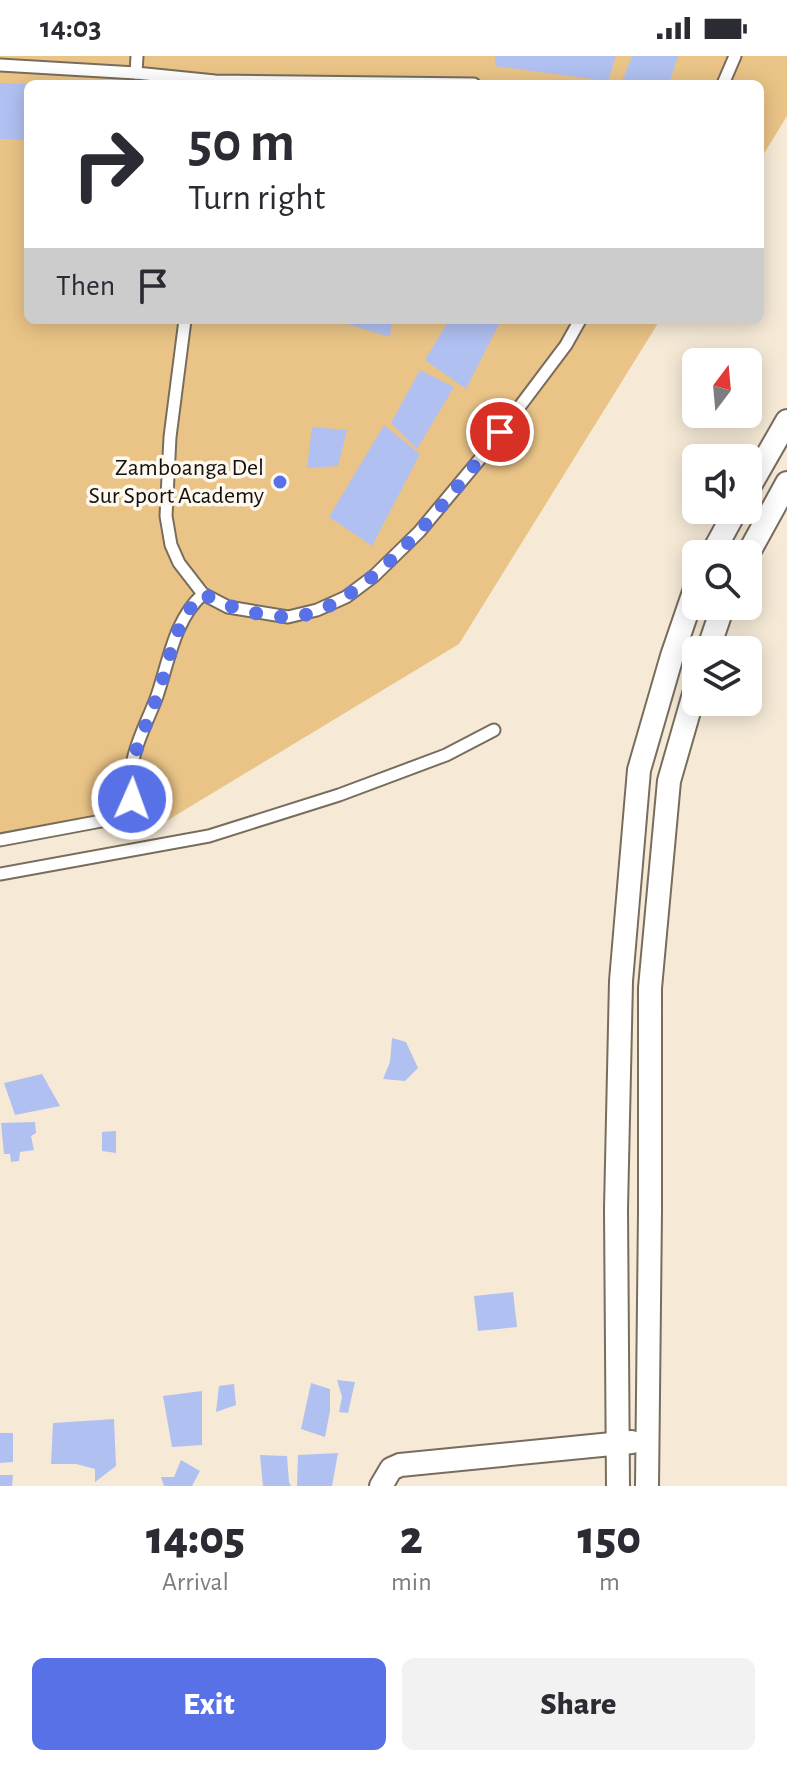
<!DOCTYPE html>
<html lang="en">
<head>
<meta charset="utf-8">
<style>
	body { margin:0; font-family:"Alegreya Sans",sans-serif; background:#f2f2f3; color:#2b2b33; height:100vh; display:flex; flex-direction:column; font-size:30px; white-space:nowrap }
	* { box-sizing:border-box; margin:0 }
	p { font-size:26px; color:#7c7c81 }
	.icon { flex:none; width:44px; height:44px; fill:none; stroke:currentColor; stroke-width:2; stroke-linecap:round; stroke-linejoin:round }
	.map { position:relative; height:1430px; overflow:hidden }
	.sheet { display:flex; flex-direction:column; background:#fff; flex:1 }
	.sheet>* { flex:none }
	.top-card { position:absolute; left:24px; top:24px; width:740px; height:244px; border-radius:12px; box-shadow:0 4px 20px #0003; background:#fff; color:#2b2b33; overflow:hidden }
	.needle { width:52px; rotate:16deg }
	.controls { position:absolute; left:682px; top:292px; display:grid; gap:16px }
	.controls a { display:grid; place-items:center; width:80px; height:80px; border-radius:12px; background:#fff; box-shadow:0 4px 20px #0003; font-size:40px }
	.pin { position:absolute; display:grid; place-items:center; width:68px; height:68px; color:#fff; margin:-34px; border:4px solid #fff; border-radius:50%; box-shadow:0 2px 8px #0007 }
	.me { position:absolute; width:88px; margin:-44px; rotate:2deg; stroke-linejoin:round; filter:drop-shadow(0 0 6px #0008) }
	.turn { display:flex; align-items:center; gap:28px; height:168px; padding:0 32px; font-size:36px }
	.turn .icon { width:104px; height:104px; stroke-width:2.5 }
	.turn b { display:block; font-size:56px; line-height:68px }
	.then { display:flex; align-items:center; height:76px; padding:0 32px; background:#0003; gap:16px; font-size:30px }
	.eta { display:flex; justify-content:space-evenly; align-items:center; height:136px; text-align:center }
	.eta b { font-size:48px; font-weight:800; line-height:56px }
	.button { display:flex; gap:16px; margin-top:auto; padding:16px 32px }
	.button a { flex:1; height:92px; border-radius:12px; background:#5871e7; color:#fff; font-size:32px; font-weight:800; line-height:92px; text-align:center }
	.button a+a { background:#f2f2f3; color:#2b2b33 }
	.status { display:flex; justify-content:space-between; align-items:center; height:56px; padding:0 40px; background:#fff; direction:ltr }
	.status svg { height:22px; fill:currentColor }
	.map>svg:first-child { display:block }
	.green { fill:#eac487 }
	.building { fill:#b0c0f1 }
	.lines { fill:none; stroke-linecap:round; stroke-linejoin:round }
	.lane-casing { stroke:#786d5c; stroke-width:15 }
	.street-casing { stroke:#786d5c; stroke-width:26 }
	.lane { stroke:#fff; stroke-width:11 }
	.street { stroke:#fff; stroke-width:22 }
	.route { stroke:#5871e7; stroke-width:14; stroke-dasharray:0 25.2 }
	.poi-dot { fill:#5871e7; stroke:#fdf9f1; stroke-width:3 }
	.labels { text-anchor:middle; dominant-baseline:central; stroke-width:7; stroke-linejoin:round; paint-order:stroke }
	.poi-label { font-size:24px; fill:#15110a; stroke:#fdf9f1; text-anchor:end }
</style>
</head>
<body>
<div class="status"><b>14:03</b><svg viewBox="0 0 49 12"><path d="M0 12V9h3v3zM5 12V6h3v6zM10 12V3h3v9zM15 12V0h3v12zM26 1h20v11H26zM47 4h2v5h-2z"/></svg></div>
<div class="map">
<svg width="787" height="1430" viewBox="0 0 787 1430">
	<rect width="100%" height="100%" fill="#f6ead7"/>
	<polygon class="green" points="0,0 787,0 787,60 760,104 760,28 28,28 28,264 660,264 459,588 168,764 0,785"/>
	<g class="building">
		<polygon points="495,0 616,0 608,25 495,10"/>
		<polygon points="632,0 678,0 669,28 621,28"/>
		<polygon points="0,27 28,28 28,84 0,83"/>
		<polygon points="337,264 392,264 390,281 337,265"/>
		<polygon points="449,264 501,264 466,333 425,304"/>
		<polygon points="420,314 454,331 417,393 391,367"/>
		<polygon points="384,369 420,398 372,490 329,461"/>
		<polygon points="312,371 347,374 338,410 307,412"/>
		<polygon points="392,982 406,986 418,1012 405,1025 383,1023 390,1006"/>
		<polygon points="42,1018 60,1050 15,1059 4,1027"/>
		<polygon points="35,1066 36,1077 31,1080 34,1094 20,1096 19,1105 11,1106 10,1098 4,1098 1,1067"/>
		<polygon points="116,1075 116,1097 102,1095 102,1076"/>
		<polygon points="513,1236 517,1271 478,1275 474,1240"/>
		<polygon points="337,1324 355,1326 348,1357 339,1356 342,1341"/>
		<polygon points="311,1327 330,1333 330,1355 325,1381 301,1373"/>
		<polygon points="234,1328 236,1349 216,1356 219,1330"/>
		<polygon points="202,1335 202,1389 172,1391 163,1340"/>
		<polygon points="114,1363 116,1410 95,1426 95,1413 76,1408 51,1408 53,1367"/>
		<polygon points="0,1377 13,1377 13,1406 0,1407"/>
		<polygon points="338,1397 332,1430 297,1430 298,1399"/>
		<polygon points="260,1399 287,1400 289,1426 291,1430 263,1430"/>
		<polygon points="181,1404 200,1415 192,1430 164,1430 161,1421 174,1421"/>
		<polygon points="0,1419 13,1419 12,1430 0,1430"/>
	</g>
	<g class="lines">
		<defs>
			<g id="lane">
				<polyline points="0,9 136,17 215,25 474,28"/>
				<polyline points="136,17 137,0"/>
				<polyline points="723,28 735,0"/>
				<polyline points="185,264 170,381 166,460 171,489 179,507 203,538 228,551 288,561 317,554 346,541 374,520 419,476 484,398 566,289 580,264"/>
				<path d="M0 784 112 763C121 760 127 758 130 748 133 740 130 731 130 723 130 717 132 710 133 704 138 681 149 662 157 640 169 605 174 564 203 538"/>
				<polyline points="0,818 209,780 339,739 446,699 494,674"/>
			</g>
			<g id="street">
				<polyline points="748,433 787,365"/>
				<polyline points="712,498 736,454"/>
				<polyline points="748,498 787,427"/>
				<polyline points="708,594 723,550"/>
				<polyline points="381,1430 391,1413 400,1409 632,1386"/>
				<polyline points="618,1430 616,1153 621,925 639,714 672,600 696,530"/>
				<polyline points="647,1430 650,1155 650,932 669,725 696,631"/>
			</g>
		</defs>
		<use href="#lane" class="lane-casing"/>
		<use href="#street" class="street-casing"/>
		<use href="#lane" class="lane"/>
		<use href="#street" class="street"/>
	</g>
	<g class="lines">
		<path class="route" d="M132 743C128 699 143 680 157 641 170 606 174 564 203 538 228 551 257 560 286 561 361 563 458 431 500 376"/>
	</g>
	<circle class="poi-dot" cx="280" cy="426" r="8"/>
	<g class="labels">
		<g class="poi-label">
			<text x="264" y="412">Zamboanga Del<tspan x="264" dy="28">Sur Sport Academy</tspan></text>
		</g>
	</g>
</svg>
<div class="controls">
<a><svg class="needle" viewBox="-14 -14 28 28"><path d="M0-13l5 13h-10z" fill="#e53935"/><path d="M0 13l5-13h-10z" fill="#7c7c81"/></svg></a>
<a><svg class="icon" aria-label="sound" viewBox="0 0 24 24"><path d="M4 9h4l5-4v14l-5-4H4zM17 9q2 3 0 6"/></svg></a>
<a><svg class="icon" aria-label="search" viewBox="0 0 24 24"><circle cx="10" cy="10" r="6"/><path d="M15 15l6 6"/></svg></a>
<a><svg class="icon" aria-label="layers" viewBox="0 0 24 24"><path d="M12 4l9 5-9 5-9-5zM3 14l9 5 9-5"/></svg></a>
</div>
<div class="pin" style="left:500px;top:376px;background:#d93025"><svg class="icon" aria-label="arrive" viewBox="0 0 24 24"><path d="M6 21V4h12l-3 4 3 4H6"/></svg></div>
<svg class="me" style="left:132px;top:743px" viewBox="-20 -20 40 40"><circle r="17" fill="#5871e7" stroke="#fff" stroke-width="3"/><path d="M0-11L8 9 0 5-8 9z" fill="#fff"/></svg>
<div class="top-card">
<div class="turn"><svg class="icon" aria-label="right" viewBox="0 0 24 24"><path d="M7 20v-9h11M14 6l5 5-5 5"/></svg><div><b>50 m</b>Turn right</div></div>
<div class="then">Then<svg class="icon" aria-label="arrive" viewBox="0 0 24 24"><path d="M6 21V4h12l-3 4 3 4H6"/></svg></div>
</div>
</div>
<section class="sheet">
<div class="eta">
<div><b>14:05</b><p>Arrival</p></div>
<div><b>2</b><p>min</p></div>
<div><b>150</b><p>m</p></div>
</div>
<div class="button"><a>Exit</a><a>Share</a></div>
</section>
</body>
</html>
